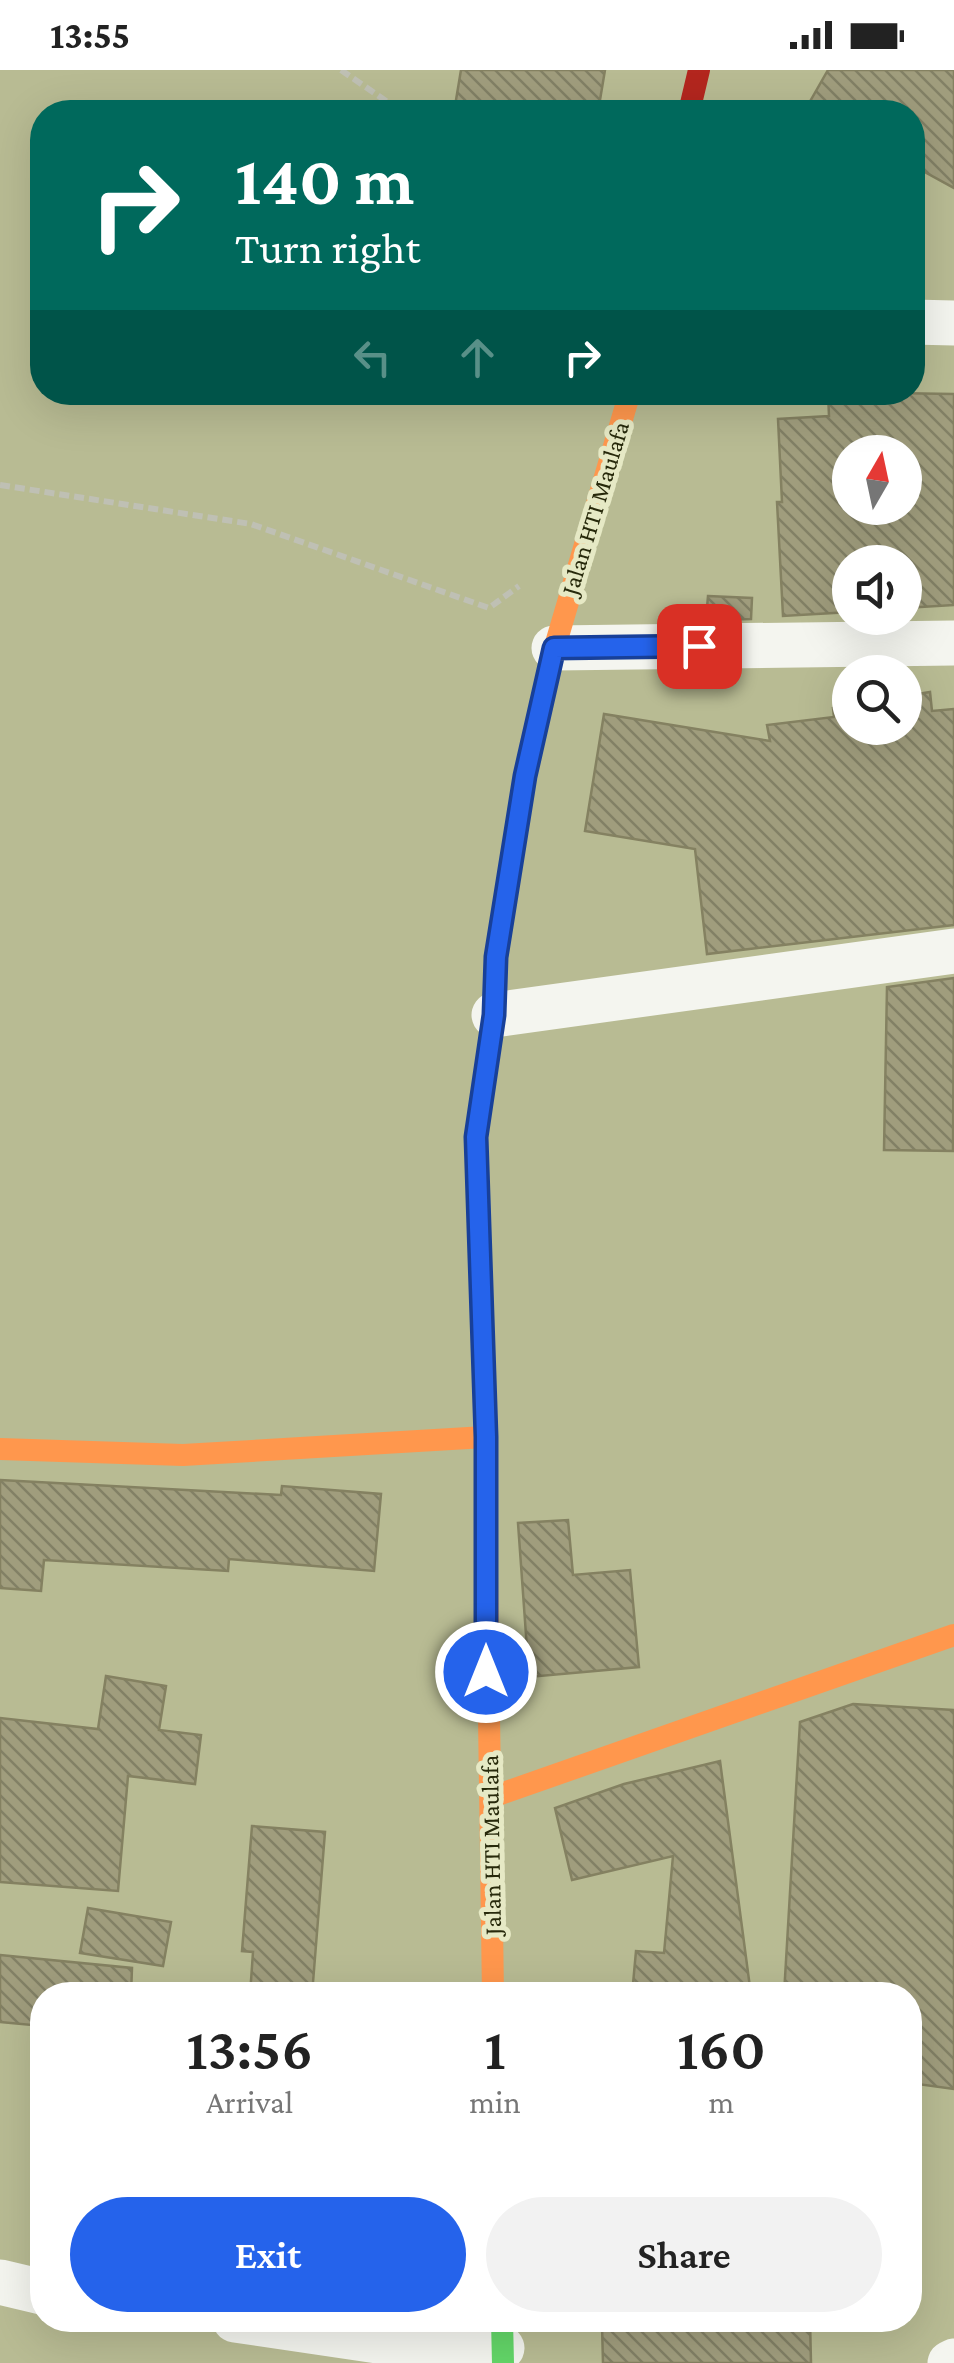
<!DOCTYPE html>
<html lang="en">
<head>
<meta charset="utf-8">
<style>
	body { margin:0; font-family:"Crimson Pro",serif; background:#f2f2f2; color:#222; height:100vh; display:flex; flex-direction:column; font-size:38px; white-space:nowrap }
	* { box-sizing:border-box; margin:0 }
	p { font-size:32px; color:#767676 }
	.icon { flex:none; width:55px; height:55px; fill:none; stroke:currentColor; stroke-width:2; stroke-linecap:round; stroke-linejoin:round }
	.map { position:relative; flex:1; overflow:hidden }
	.details { position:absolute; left:30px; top:1912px; width:892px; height:350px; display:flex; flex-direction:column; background:#fff; border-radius:40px; box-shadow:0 10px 40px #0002 }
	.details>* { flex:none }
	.top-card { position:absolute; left:30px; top:30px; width:895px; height:305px; border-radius:40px; box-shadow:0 10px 40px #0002; background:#00695c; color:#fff; overflow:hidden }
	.needle { width:65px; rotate:9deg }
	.controls { position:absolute; left:832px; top:365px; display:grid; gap:20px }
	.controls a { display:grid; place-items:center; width:90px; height:90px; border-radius:50%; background:#fff; box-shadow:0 10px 40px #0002; font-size:50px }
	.pin { position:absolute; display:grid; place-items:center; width:85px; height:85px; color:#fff; margin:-42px; border-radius:20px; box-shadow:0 5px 15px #0006 }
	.me { position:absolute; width:110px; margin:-55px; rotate:0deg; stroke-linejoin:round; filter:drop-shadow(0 0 8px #0008) }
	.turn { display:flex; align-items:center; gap:35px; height:210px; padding:0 40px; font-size:45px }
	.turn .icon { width:130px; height:130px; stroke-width:2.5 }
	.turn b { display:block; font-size:70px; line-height:85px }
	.lanes { display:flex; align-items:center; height:95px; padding:0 40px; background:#0003; justify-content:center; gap:50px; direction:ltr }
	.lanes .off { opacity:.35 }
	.eta { display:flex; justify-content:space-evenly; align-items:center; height:170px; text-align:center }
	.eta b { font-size:60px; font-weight:600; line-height:70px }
	.cta { display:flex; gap:20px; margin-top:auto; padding:20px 40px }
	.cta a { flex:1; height:115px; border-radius:60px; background:#2563eb; color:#fff; font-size:40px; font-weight:600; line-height:115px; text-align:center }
	.cta a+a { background:#f2f2f2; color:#222 }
	.status { display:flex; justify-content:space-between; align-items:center; height:70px; padding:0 50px; background:#fff; direction:ltr }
	.status svg { height:28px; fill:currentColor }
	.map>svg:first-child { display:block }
	.building { fill:url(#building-back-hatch); stroke:#848161; stroke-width:2.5; fill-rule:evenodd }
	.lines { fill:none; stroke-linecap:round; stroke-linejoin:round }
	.path { stroke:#bfc0b4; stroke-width:6; stroke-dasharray:10 5; stroke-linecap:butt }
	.street { stroke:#f4f5ef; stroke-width:45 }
	.fast { stroke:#63d668; stroke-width:22 }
	.slow { stroke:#ff974d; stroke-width:22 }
	.jam { stroke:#b3261e; stroke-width:22 }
	.route-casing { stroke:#184099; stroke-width:25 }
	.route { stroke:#2563eb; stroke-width:18 }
	.labels { text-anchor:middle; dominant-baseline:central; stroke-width:10; stroke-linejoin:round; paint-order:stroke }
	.street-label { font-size:25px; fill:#27290b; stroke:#e6e9c5 }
</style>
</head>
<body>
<div class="status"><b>13:55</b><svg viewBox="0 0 49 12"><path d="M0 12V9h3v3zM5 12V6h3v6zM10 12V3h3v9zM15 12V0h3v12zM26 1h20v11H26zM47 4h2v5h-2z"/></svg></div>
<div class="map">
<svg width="954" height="2293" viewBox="0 0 954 2293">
	<defs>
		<pattern id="building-back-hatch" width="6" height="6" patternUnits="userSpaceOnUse" patternTransform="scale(2.5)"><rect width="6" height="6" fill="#a09d7d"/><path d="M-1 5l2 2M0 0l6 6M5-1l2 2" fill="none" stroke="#828065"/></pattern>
	</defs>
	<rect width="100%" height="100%" fill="#b8bb93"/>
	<g class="building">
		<polygon points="461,0 605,0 598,42 454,42"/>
		<polygon points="828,0 954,0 954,118 912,95 912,42 804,42"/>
		<path d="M828 322 954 324V535L905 538V492H850V542L783 546 777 432H782L778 349 829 346ZM850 382H905V438H850Z"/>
		<polygon points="708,526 752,528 751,549 706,550"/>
		<polygon points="930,622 932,641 954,639 954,855 707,884 695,779 585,761 604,644 770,671 767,655 834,647 833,638 850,635 850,658 905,658 905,626"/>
		<polygon points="954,908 953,1081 884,1080 887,917"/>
		<polygon points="0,1410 281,1425 282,1416 381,1424 374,1501 229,1489 228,1501 44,1490 41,1521 0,1518"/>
		<polygon points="568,1450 573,1505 630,1500 639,1597 529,1607 518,1453"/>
		<polygon points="106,1606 166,1616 159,1660 201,1665 195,1714 128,1706 118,1821 0,1812 0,1648 98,1659"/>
		<polygon points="853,1634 954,1640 954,2019 910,2013 910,1925 784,1925 800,1652"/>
		<polygon points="720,1691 751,1925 632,1925 636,1881 664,1883 673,1786 572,1810 555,1738 624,1714"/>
		<polygon points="252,1756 325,1762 312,1925 250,1925 253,1882 242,1881"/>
		<polygon points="88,1838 171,1852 163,1896 80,1883"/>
		<polygon points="0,1885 132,1898 131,1925 42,1925 42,1956 0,1952"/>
		<polygon points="810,2250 811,2293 603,2293 602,2255"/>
	</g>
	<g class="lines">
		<g class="path">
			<polyline points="341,0 402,42"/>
			<polyline points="0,415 251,454 489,538 519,516"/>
		</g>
		<g class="street">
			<polyline points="912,252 954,253"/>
			<polyline points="554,578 954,573"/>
			<polyline points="494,945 954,881"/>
			<polyline points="0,2212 42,2222"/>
			<polyline points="235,2250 398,2274 502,2278"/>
			<polyline points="950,2293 954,2291"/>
		</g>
		<g class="fast">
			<polyline points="476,1070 494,945 497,887 525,706 551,590"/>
			<polyline points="502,2250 503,2293"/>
		</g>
		<g class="slow">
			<polyline points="551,590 630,322"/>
			<polyline points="476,1070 485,1367 493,1925"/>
			<polyline points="0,1379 183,1385 485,1367"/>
			<polyline points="492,1727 954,1565"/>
		</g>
		<polyline class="jam" points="689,42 699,0"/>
	</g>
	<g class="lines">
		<defs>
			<polyline id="route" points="486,1602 486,1367 476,1067 494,945 496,887 525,706 554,578 699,576"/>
		</defs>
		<use href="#route" class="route-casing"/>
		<use href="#route" class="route"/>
	</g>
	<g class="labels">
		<g class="street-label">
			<text transform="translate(595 438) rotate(-73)">Jalan HTI Maulafa</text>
			<text transform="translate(491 1775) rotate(-91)">Jalan HTI Maulafa</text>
		</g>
	</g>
</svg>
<div class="controls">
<a><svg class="needle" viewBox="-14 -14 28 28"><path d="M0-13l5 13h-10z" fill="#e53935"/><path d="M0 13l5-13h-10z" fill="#767676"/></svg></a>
<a><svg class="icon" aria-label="sound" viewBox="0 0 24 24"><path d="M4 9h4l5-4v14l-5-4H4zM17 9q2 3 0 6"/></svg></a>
<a><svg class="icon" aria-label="search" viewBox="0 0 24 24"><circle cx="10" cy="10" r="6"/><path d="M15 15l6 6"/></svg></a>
</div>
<div class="pin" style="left:699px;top:576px;background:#d93025"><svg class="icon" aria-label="arrive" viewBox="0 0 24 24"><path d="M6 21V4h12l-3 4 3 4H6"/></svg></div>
<svg class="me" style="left:486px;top:1602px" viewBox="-20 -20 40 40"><circle r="17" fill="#2563eb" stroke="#fff" stroke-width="3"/><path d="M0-11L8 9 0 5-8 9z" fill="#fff"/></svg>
<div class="top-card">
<div class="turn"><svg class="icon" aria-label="right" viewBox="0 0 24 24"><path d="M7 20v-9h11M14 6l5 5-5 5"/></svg><div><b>140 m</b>Turn right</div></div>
<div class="lanes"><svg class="icon off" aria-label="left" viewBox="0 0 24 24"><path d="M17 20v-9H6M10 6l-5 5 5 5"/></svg><svg class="icon off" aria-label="ahead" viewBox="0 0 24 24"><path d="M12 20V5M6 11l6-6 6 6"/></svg><svg class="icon" aria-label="right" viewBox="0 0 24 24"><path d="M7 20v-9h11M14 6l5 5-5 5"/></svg></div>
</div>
<section class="details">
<div class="eta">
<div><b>13:56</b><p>Arrival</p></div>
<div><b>1</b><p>min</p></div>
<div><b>160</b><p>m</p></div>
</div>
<div class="cta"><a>Exit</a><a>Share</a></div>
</section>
</div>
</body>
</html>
